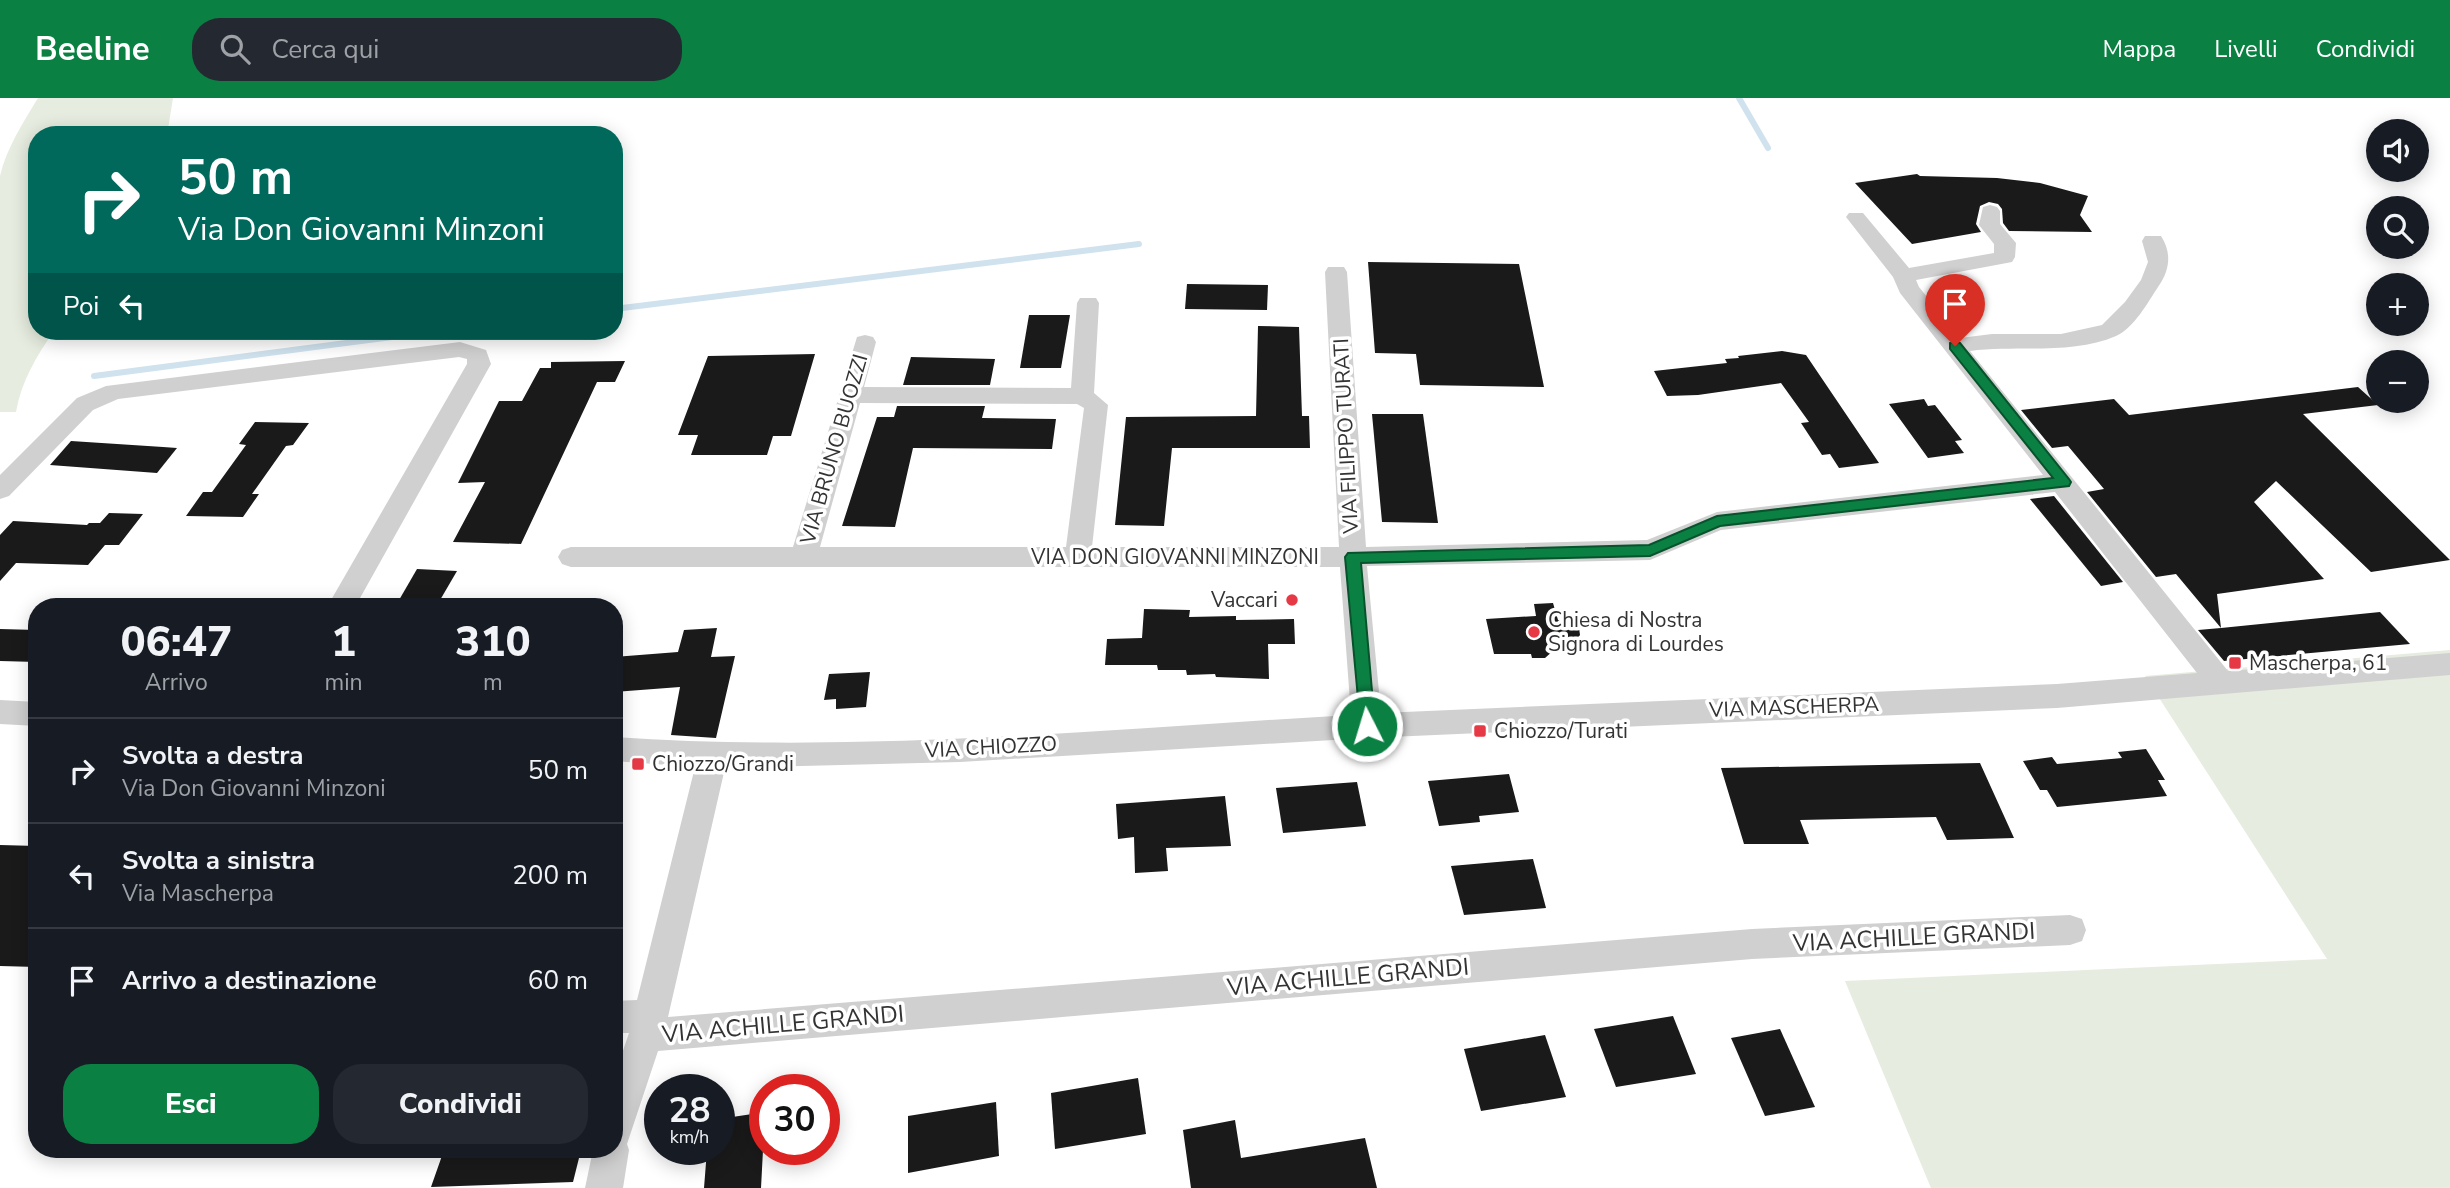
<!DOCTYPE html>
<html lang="it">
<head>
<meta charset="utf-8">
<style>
	body { margin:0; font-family:"Nunito Sans",sans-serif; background:#242831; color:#f1f3f6; height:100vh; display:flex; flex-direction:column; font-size:26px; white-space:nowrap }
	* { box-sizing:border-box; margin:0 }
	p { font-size:23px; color:#9ea1a6 }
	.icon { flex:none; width:38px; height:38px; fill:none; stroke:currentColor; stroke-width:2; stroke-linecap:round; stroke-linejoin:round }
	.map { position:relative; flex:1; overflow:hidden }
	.details { position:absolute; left:28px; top:500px; width:595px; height:560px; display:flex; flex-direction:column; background:#171b24; border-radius:28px; box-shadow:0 4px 18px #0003 }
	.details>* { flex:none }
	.top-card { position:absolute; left:28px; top:28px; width:595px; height:214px; border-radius:28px; box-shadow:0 4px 18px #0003; background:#00695c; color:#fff; overflow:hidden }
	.fabs { position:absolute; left:2366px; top:21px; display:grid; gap:14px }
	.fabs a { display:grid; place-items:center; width:63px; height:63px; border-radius:50%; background:#171b24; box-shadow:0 4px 18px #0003; font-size:35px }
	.speed { position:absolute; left:644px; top:976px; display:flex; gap:14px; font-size:35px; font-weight:700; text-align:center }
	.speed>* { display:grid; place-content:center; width:91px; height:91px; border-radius:50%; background:#171b24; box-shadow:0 4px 18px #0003; line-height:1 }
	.speed small { font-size:18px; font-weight:400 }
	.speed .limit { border:10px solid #d22; background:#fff; color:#111 }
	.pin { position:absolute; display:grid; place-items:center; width:60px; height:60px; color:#fff; margin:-72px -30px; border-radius:50% 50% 50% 0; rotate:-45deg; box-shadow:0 0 7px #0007 }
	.pin .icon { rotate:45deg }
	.me { position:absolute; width:77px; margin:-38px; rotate:355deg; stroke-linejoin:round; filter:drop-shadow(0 0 5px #0008) }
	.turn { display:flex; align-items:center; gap:24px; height:147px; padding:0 35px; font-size:32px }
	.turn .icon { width:91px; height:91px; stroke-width:2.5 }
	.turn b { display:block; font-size:49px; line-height:60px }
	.then { display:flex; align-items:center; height:66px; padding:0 35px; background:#0003; gap:14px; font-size:26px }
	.eta { display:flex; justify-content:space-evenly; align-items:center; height:119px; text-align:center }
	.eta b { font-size:42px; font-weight:800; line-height:49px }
	.primary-button { display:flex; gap:14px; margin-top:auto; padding:14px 35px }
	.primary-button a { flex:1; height:80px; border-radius:28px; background:#0b8043; color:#fff; font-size:28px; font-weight:800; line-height:80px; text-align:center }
	.primary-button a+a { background:#242831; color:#f1f3f6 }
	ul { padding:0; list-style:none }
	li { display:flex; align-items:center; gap:21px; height:105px; padding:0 35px; border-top:2px solid #363941 }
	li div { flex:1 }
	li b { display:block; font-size:26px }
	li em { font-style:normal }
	header { display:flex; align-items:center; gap:42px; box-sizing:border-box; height:98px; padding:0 35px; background:#0b8043; color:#fff }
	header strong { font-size:33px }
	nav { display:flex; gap:38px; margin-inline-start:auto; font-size:24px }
	.search { width:490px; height:63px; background:#242831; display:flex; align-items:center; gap:18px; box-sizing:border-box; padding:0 24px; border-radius:28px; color:#9ea1a6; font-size:26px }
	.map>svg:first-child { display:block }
	.green { fill:#e6ecdf }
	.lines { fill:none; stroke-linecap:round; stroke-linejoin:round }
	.stream { stroke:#cfe2ee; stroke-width:6 }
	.building { fill:#1a1a1a }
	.minor { fill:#d0d0d0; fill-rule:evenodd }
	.route { fill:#0b8043; stroke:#07532c; stroke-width:2 }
	.poi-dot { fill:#e63946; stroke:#fff; stroke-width:2.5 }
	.labels { text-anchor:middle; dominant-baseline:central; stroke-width:7; stroke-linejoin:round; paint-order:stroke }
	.street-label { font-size:21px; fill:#333; stroke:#fff }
	.poi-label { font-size:21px; fill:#333; stroke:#fff; text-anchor:start }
	.near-street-label { font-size:24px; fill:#333; stroke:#fff }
</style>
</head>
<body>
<header>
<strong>Beeline</strong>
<div class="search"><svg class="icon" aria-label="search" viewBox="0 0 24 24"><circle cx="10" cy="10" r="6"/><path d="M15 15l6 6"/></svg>Cerca qui</div>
<nav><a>Mappa</a><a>Livelli</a><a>Condividi</a></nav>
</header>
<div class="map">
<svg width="2450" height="1090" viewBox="0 0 2450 1090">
	<rect width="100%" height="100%" fill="#fff"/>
	<g class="green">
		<path d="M38 0H173L167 37H37V233H54C37 257 21 284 16 314H0V78C7 49 23 25 38 0Z"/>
		<polygon points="2450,552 2450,1090 1931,1090 1845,883 2327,861 2145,578"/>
	</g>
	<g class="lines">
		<g class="stream">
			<polyline points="1739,0 1768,50"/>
			<polyline points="614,211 1139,146"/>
			<polyline points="94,278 438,233"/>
		</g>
	</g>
	<g class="building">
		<polygon points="1917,76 1920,78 1997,80 2040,85 2088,98 2080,117 2092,134 2009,133 2003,125 2002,111 1998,106 1989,104 1980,108 1976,126 1981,134 1912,146 1855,85"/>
		<polygon points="1368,164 1519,166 1544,289 1420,287 1416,256 1375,255"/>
		<polygon points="1187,186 1268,187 1267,212 1185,211"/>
		<polygon points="1029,217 1070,217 1061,270 1020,270"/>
		<polygon points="1258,228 1299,229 1302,318 1309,318 1310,350 1172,350 1164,428 1115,427 1126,319 1256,318"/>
		<polygon points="1782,253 1806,257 1879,365 1839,370 1830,356 1822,357 1801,325 1809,324 1781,285 1698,297 1667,298 1654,273 1727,265 1725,261 1739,260 1738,258"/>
		<polygon points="815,256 791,338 773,338 767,357 691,357 698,337 678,337 708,258"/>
		<polygon points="911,259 995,261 990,287 903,287"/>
		<polygon points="625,263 615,284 597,284 521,446 453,444 485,384 458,385 499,303 522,303 540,270 551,270 551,264"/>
		<polygon points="2358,289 2378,307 2303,316 2450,462 2371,474 2276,383 2254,404 2324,481 2217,496 2221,530 2380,514 2410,546 2224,563 2198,532 2221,530 2176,476 2156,479 2087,394 2104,391 2068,348 2052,350 2021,312 2114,301 2129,317"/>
		<polygon points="1924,301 1928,308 1935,307 1962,342 1955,343 1964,355 1928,360 1889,306"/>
		<polygon points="897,308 985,308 982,320 1056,321 1052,351 913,350 895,429 842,428 877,319 894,319"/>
		<polygon points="1372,316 1423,316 1438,425 1382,424"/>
		<polygon points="255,324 309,325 293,347 286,348 252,396 259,396 243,419 186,418 203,394 212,394 246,347 239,346"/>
		<polygon points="71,343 163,349 177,350 157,375 50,367"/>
		<polygon points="2054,398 2123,484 2101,488 2030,401"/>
		<polygon points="109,415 143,416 119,447 105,447 88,467 16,465 0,483 0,437 13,423 87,427 89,425 100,425"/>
		<polygon points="417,471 457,473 436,509 395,509"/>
		<polygon points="1553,505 1558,522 1576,522 1579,530 1580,537 1569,552 1554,552 1545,560 1532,560 1531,556 1494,556 1486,521 1536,518 1534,506"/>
		<polygon points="1144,511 1190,512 1189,519 1236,518 1236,522 1294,521 1295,546 1268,546 1269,581 1216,579 1215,576 1187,577 1186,572 1158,572 1157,567 1105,567 1107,541 1142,540"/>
		<polygon points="717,530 711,559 735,558 716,640 671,637 680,589 614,594 614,559 678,554 684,532"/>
		<polygon points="0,531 37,532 37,564 0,563"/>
		<polygon points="870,574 866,609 836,611 836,601 824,602 829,576"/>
		<polygon points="2146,651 2165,682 2158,682 2167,698 2057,709 2047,692 2040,692 2023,663 2052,659 2057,666 2122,660 2118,654"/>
		<polygon points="1980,665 2014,740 1947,742 1936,719 1800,722 1809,746 1744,746 1721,670"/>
		<polygon points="1509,676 1519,714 1479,718 1480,724 1439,728 1428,683"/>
		<polygon points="1357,684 1366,728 1283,735 1276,690"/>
		<polygon points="1225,698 1231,748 1166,750 1168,773 1135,775 1134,739 1118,741 1116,706"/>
		<polygon points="0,747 37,748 37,869 0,868"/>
		<polygon points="1533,761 1546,810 1464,817 1451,768"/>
		<polygon points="1673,918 1696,976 1616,989 1594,931"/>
		<polygon points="1780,931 1815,1009 1765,1018 1731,940"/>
		<polygon points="1545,937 1566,999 1481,1013 1464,951"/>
		<polygon points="1138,980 1146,1036 1055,1051 1051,995"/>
		<polygon points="996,1004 999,1058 908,1075 908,1018"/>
		<polygon points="765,1014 761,1090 704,1090 707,1052 719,1052 719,1021"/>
		<polygon points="1235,1022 1241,1060 1365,1040 1377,1090 1191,1090 1183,1032"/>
		<polygon points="444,1052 581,1052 573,1084 431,1089"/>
	</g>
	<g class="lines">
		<g class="minor">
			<path d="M1990 107 1997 109 2000 113V126L2016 145 2015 159 2012 164 1916 182 1919 189 1960 240 1992 236H2061L2102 227 2125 204 2141 182 2148 164 2142 143 2145 138H2161C2172 155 2170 172 2158 189 2148 204 2134 230 2116 238 2073 257 2017 247 1970 253L2228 573 2450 555V577L2057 610 1367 640 960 664 725 670 668 919 1752 831 2070 817 2082 821 2086 832 2082 843 2070 847 1752 861 658 953 627 1046 629 1052 623 1090H585L593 1052H614V979L629 935H614V903L637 902 695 669 614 663V639C859 656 1107 631 1351 617L1340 469H571L562 466 558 459 562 452 571 449H793L857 239 865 237 873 239 876 244 864 289 1071 290 1077 205 1080 200H1096L1099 205 1094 295 1108 307 1092 449H1339L1325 174 1328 169H1344L1347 174 1366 449 1647 442 1717 414 2043 377 1900 195 1893 179 1846 119 1849 115H1863L1909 170 1994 155V146L1979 127 1983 109ZM860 305 1077 306 1084 310 1066 449H820ZM2055 394 2197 575 2057 586 1381 615 1367 468 1650 462 1721 432Z"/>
			<polygon points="460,244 486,252 491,266 355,509 327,509 467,266 467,261 459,259 118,301 93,312 9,398 0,401 0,377 77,300 106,288"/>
			<polygon points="0,602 37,604 37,628 0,626"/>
		</g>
	</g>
	<polygon class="route" points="1955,244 1960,245 2069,381 2071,384 2069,388 1720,428 1650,458 1361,465 1375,628 1373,633 1361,633 1345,459 1348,455 1649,447 1717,418 2053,380 1950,251 1950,245"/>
	<g class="poi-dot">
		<circle cx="1292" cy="502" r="7"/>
		<circle cx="1534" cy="534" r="7"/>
		<rect x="2228" y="558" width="14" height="14" rx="3.5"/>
		<rect x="1473" y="626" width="14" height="14" rx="3.5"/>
		<rect x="631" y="659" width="14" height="14" rx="3.5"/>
	</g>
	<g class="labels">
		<g class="street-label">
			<text transform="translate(1346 338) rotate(-93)">VIA FILIPPO TURATI</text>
			<text transform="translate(834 351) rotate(-74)">VIA BRUNO BUOZZI</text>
			<text x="1175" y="459">VIA DON GIOVANNI MINZONI</text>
			<text transform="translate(1794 609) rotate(-2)">VIA MASCHERPA</text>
			<text transform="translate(991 649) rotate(-3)">VIA CHIOZZO</text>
		</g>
		<g class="poi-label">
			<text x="1278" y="502" text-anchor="end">Vaccari</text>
			<text x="1548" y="522">Chiesa di Nostra<tspan x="1548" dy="24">Signora di Lourdes</tspan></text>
			<text x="2249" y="565">Mascherpa, 61</text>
			<text x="1494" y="633">Chiozzo/Turati</text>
			<text x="652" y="666">Chiozzo/Grandi</text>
		</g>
		<g class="near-street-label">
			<text transform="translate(1914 839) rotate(-3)">VIA ACHILLE GRANDI</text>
			<text transform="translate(1348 879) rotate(-5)">VIA ACHILLE GRANDI</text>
			<text transform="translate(783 926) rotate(-5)">VIA ACHILLE GRANDI</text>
		</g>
	</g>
</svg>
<div class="fabs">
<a><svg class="icon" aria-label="sound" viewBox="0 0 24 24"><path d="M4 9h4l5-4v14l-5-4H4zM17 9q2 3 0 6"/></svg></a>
<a><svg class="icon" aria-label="search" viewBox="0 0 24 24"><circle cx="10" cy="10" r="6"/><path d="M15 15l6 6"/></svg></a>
<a>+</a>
<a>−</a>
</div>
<div class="speed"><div>28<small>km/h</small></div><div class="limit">30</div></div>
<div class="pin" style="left:1955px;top:248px;background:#d93025"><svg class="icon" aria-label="arrive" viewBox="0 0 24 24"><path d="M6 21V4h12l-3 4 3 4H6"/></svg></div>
<svg class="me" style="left:1367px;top:628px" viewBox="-20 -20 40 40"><circle r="17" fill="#0b8043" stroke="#fff" stroke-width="3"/><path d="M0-11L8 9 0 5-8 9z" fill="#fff"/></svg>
<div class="top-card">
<div class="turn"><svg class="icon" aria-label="right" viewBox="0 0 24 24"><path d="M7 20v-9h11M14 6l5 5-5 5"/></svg><div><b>50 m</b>Via Don Giovanni Minzoni</div></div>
<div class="then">Poi<svg class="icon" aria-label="left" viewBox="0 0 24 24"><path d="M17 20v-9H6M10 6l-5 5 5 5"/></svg></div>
</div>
<section class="details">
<div class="eta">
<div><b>06:47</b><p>Arrivo</p></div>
<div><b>1</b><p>min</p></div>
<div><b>310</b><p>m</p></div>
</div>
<ul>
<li><svg class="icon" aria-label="right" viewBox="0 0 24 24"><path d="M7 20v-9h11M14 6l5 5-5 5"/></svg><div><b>Svolta a destra</b><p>Via Don Giovanni Minzoni</p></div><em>50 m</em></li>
<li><svg class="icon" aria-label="left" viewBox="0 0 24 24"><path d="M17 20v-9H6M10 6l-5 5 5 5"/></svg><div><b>Svolta a sinistra</b><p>Via Mascherpa</p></div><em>200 m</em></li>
<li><svg class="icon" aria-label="arrive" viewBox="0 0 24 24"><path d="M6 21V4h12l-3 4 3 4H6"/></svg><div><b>Arrivo a destinazione</b></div><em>60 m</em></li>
</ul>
<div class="primary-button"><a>Esci</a><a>Condividi</a></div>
</section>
</div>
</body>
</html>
